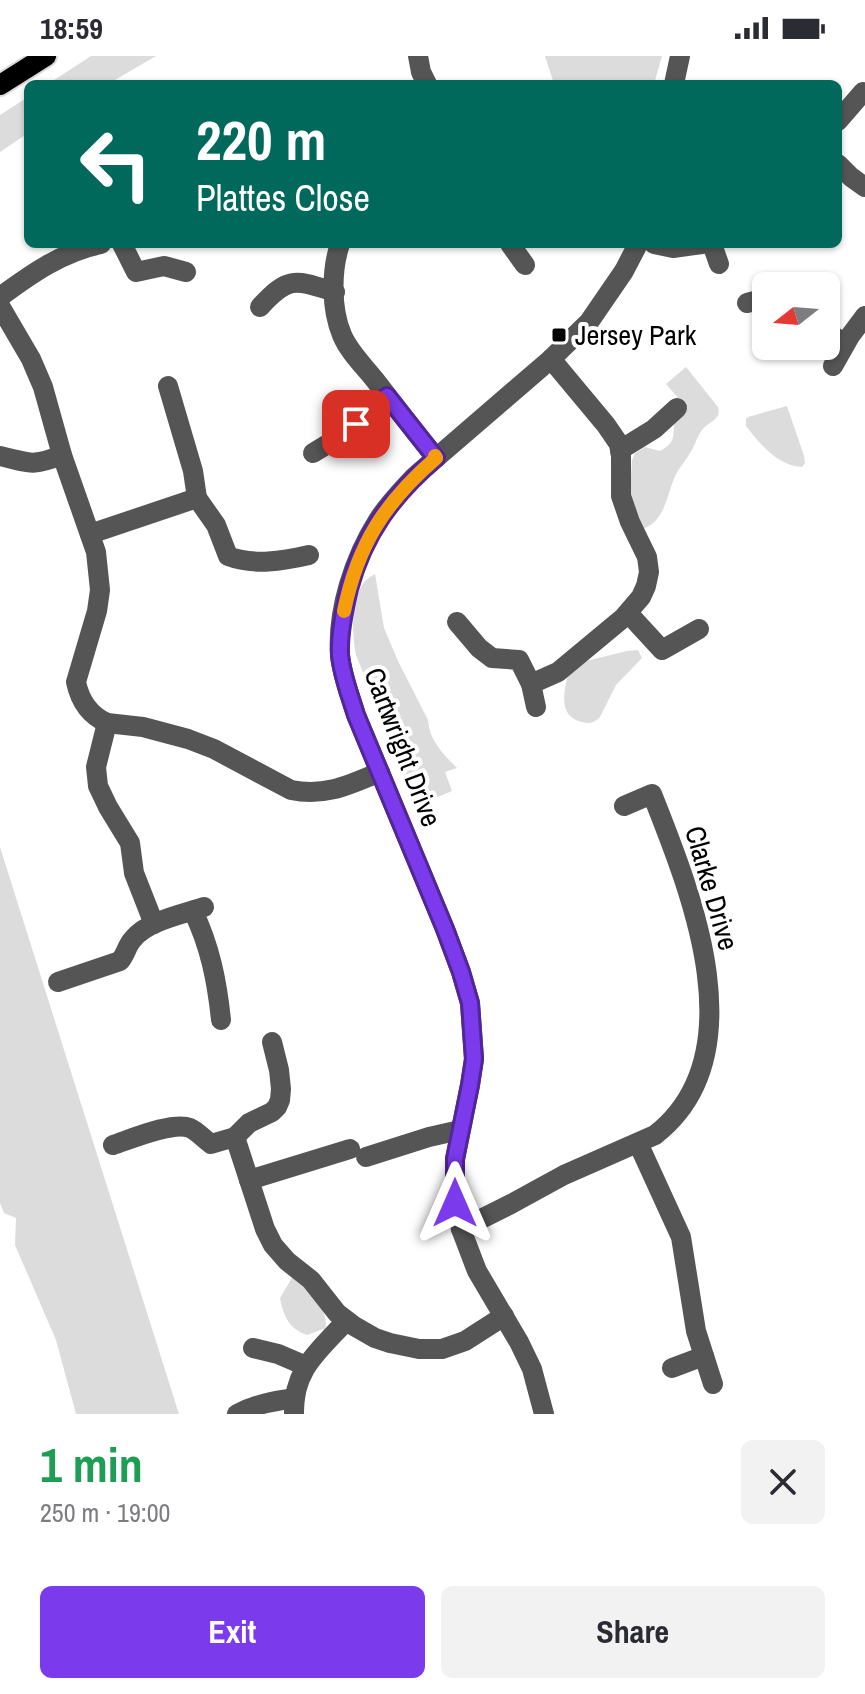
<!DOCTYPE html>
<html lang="en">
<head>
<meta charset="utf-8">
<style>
	body { margin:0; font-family:"Archivo Narrow",sans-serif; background:#f2f2f3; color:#2b2b33; height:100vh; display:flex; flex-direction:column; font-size:30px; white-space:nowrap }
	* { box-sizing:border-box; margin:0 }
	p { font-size:26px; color:#7c7c81 }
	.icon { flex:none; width:44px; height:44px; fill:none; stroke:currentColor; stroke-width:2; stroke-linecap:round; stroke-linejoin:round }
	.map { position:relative; height:1358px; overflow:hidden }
	.sheet { display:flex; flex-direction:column; background:#fff; flex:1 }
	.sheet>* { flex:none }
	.hud { position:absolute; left:24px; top:24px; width:818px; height:168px; border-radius:12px; box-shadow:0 2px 6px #0004; background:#00695c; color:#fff; overflow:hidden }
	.needle { width:52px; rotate:253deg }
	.tools { position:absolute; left:752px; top:216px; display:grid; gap:16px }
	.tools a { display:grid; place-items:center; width:88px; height:88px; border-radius:12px; background:#fff; box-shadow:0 2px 6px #0004; font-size:40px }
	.pin { position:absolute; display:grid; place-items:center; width:68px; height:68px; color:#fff; margin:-34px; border-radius:16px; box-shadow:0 4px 12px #0006 }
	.me { position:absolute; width:88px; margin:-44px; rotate:0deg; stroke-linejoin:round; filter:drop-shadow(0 0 6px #0008) }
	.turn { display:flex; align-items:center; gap:28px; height:168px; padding:0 40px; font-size:36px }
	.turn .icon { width:104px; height:104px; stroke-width:2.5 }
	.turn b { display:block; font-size:56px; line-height:68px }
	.round { display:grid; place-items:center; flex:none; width:84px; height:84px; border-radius:12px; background:#f2f2f3 }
	.overview { display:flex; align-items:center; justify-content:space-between; height:136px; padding:0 40px }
	h1 { font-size:48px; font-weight:700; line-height:60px; color:#1e9e55 }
	.button { display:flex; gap:16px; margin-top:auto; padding:16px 40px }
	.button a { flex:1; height:92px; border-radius:12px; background:#7c3aed; color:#fff; font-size:32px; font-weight:700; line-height:92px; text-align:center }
	.button a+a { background:#f2f2f3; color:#2b2b33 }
	.status { display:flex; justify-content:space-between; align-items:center; height:56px; padding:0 40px; background:#fff; direction:ltr }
	.status svg { height:22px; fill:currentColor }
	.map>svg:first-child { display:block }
	.green { fill:#dcdcdc }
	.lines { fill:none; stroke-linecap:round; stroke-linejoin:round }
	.major-casing { stroke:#dbdbdb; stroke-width:24 }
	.minor { stroke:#555; stroke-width:20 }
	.major { stroke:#000; stroke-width:20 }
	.route-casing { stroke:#51269a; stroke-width:20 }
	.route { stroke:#7c3aed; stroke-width:14 }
	.slow { stroke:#f59e0b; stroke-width:14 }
	.poi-dot { fill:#000; stroke:#fff; stroke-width:3 }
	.labels { text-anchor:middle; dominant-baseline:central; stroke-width:8; stroke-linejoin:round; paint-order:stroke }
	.poi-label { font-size:28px; fill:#000; stroke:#fff; text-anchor:start }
	.street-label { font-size:28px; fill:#000; stroke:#fff }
</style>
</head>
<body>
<div class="status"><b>18:59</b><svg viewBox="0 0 49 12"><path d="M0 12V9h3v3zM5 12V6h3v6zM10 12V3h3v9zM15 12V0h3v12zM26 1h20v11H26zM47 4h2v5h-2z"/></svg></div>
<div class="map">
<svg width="865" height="1358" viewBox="0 0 865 1358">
	<rect width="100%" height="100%" fill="#fff"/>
	<g class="green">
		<polygon points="91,0 156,0 108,28 48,28"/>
		<polygon points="545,0 662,0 654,28 554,28"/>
		<polygon points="28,41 28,77 0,96 0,59"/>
		<path d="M686 311 718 351C722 364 709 365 702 374 697 380 695 390 690 397 686 404 680 411 676 418 667 437 666 463 645 472L642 471 635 455 630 436 632 404 635 397 645 391 660 395C681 384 669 375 677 361 679 358 683 355 686 351L666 328Z"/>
		<path d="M787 350 804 400 805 407 802 411C778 410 760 388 746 370V363L748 361Z"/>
		<path d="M375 518 384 572 398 605 428 664C429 684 443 698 457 712L445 716 452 735 416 750 356 599C352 578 350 545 364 526 367 523 371 520 375 518Z"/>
		<path d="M638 594 642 602 616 629 600 661C594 667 590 668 582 666 556 660 565 632 569 614L582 606 627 595Z"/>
		<polygon points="0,791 178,1355 179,1358 76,1358 56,1284 15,1189 16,1162 4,1157 0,1147"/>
		<path d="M293 1220C308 1232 331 1254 325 1275L323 1273 307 1279C289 1273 283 1259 280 1242Z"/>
	</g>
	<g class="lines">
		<defs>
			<polyline id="major" points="0,29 46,0"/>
		</defs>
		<use href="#major" class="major-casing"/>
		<g class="minor">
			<polyline points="418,0 421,16 427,28"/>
			<polyline points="674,28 680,0"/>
			<polyline points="838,65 863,36"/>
			<polyline points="838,108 851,121 865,131"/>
			<polyline points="122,188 136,216 164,210 186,216"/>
			<path d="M340 188C331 215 331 253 342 279 349 296 364 310 375 324 395 350 415 376 436 402"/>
			<polyline points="510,188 525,209"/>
			<polyline points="654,188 673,192 702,188"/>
			<polyline points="712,188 719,208"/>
			<path d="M0 241C31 218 62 196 101 188"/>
			<polyline points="747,247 766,242"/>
			<path d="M0 250 31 303 43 331 62 399 96 496 100 534 97 555 76 626C80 645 89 659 107 667L143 671 188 683 214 693 291 734C325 741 349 729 380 716"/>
			<path d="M260 251C289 219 296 224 335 236"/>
			<polyline points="826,275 845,288"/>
			<polyline points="833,310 850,280 865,260"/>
			<path d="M168 330 193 415 197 442 216 469 228 500C254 510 283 505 309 499"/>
			<polyline points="620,394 654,373 677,352"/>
			<polyline points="313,397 341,380 387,340"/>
			<path d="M0 400C31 407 31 411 62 399"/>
			<polyline points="90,478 197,442"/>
			<polyline points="628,557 662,594 699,573"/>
			<polyline points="457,566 479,592 492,602 519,604 531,628 536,651"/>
			<polyline points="531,628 558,616 623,562 641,541 646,530 649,516 647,501 630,466 621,440 621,400 619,388 606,369 551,303"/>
			<polyline points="107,667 96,711 98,730 108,751 130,787 134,817 154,868"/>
			<path d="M193 855C210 890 217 925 221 964"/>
			<path d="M58 926 120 905C126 898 127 889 133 883 147 865 183 858 204 851"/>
			<polyline points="235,1081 249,1067 272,1056 277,1051 280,1044 281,1033 279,1014 272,986"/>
			<polyline points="638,1087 681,1181 696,1275 713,1328"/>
			<path d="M113 1089C131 1083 173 1065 190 1072 197 1075 204 1083 211 1088L235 1081 265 1173 273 1189 287 1205 311 1224 337 1257 354 1270 375 1282 390 1287 419 1293H442L465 1285 504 1260"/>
			<polyline points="366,1101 429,1081 460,1074"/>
			<polyline points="249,1124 350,1093"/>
			<path d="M461 1173 511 1148 564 1119 655 1079C758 999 690 834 652 738L624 750"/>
			<polyline points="253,1292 278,1298 306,1310"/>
			<polyline points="672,1312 704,1300"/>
			<path d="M237 1358C256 1348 274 1345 295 1342"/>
			<path d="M294 1358C293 1313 318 1296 346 1265"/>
			<path d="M544 1358 532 1313 519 1286 477 1215 461 1173 455 1147V1103L470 1029 474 1003 470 947 461 916 445 873 356 659C350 639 342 620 340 599 337 554 354 502 378 464 388 448 401 435 414 421L551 303 589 266 624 215 638 188"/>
		</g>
		<use href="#major" class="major"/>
	</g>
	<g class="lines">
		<defs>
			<path id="route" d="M356 368 387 340 436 402C393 439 364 477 349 533 344 554 339 577 340 599 342 620 350 639 356 659L445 873 461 916 470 947 474 1003 470 1029 455 1103V1147"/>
		</defs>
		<use href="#route" class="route-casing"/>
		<use href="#route" class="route"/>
		<path class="slow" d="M344 555C358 488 385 446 436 402L435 400"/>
	</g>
	<rect class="poi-dot" x="551" y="271" width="16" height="16" rx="4"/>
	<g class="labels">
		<g class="poi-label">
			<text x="575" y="279">Jersey Park</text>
		</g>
		<g class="street-label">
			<text transform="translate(403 691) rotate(69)">Cartwright Drive</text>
			<text transform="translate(712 832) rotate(74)">Clarke Drive</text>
		</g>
	</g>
</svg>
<div class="tools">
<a><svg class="needle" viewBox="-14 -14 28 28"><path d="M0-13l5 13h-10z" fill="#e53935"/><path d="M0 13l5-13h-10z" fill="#7c7c81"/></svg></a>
</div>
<div class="pin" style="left:356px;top:368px;background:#d93025"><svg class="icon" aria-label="arrive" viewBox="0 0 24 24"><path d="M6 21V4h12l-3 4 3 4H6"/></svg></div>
<svg class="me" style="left:455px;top:1147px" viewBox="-20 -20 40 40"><path d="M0-17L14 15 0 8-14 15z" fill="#7c3aed" stroke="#fff" stroke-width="4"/></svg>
<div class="hud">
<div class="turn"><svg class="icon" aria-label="left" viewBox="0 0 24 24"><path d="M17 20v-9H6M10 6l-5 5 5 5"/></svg><div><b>220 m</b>Plattes Close</div></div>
</div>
</div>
<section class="sheet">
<div class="overview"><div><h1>1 min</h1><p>250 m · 19:00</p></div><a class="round"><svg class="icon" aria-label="close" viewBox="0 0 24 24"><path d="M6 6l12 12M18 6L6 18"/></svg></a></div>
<div class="button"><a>Exit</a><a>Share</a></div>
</section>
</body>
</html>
